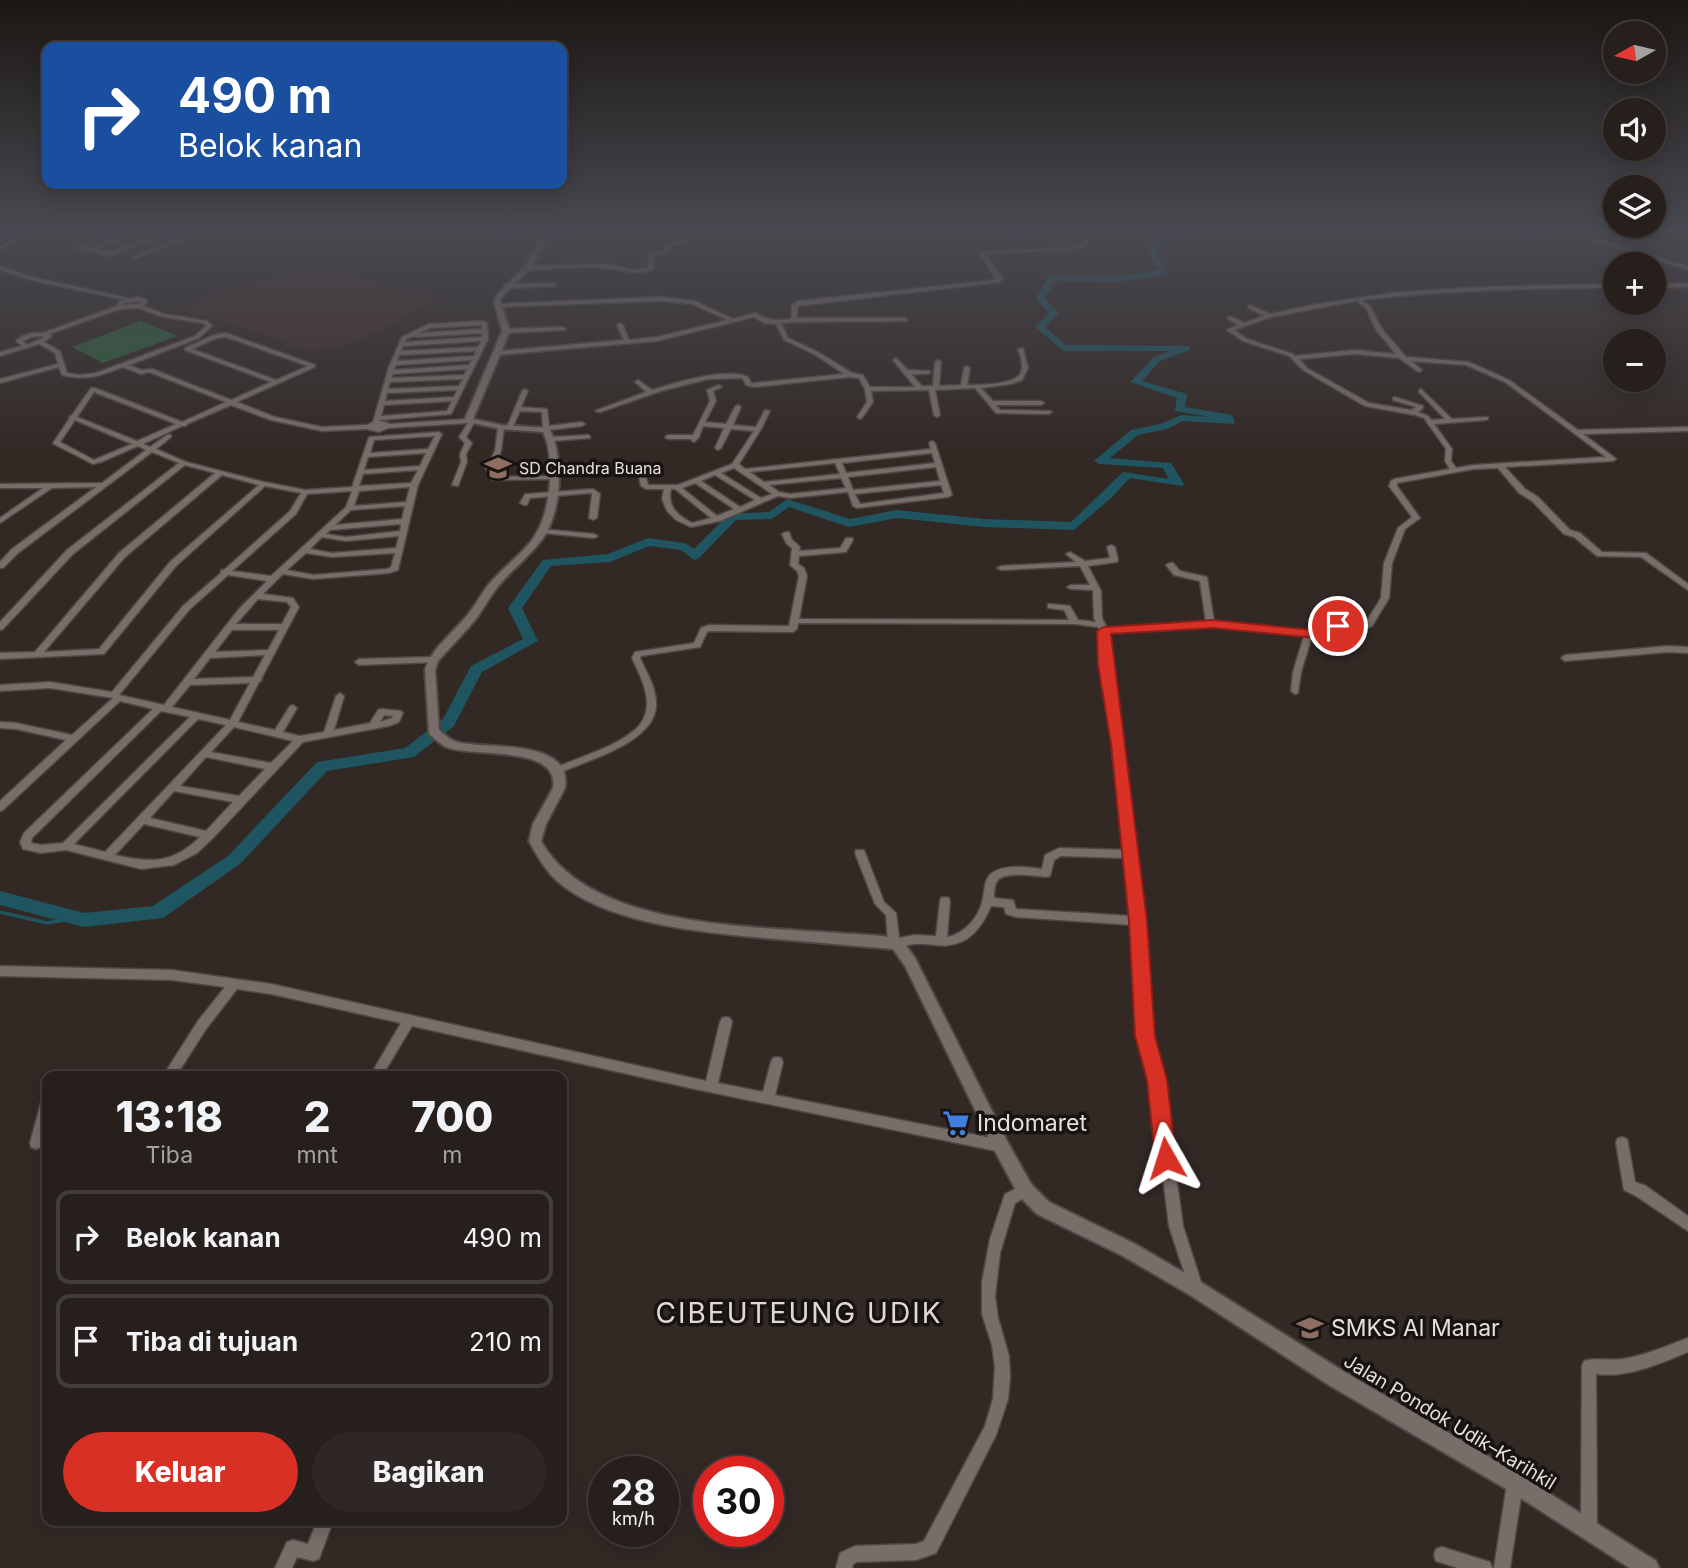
<!DOCTYPE html>
<html lang="id">
<head>
<meta charset="utf-8">
<style>
	body { margin:0; font-family:Inter,sans-serif; background:#2e2725; color:#f1f3f6; height:100vh; display:flex; flex-direction:column; font-size:26px; white-space:nowrap }
	* { box-sizing:border-box; margin:0 }
	p { font-size:23px; color:#a4a2a3 }
	.icon { flex:none; width:38px; height:38px; fill:none; stroke:currentColor; stroke-width:2; stroke-linecap:round; stroke-linejoin:round }
	.map { position:relative; flex:1; overflow:hidden }
	.side { position:absolute; left:42px; top:1071px; width:525px; height:455px; display:flex; flex-direction:column; background:#261f1c; border-radius:14px; box-shadow:0 4px 18px #0003,0 0 0 2px #423d3b }
	.side>* { flex:none }
	.hud { position:absolute; left:42px; top:42px; width:525px; height:147px; border-radius:14px; box-shadow:0 4px 18px #0003,0 0 0 2px #423d3b; background:#1a4fa0; color:#fff; overflow:hidden }
	.needle { width:46px; rotate:262deg }
	.buttons { position:absolute; left:1603px; top:21px; display:grid; gap:14px }
	.buttons a { display:grid; place-items:center; width:63px; height:63px; border-radius:50%; background:#261f1c; box-shadow:0 4px 18px #0003,0 0 0 2px #423d3b; font-size:35px }
	.speed { position:absolute; left:588px; top:1456px; display:flex; gap:14px; font-size:35px; font-weight:700; text-align:center }
	.speed>* { display:grid; place-content:center; width:91px; height:91px; border-radius:50%; background:#261f1c; box-shadow:0 4px 18px #0003,0 0 0 2px #423d3b; line-height:1 }
	.speed small { font-size:18px; font-weight:400 }
	.speed .limit { border:10px solid #d22; background:#fff; color:#111 }
	.pin { position:absolute; display:grid; place-items:center; width:60px; height:60px; color:#fff; margin:-30px; border:4px solid #fff; border-radius:50%; box-shadow:0 2px 7px #0007 }
	.me { position:absolute; width:77px; margin:-38px; rotate:354deg; stroke-linejoin:round; filter:drop-shadow(0 0 5px #0008) }
	.turn { display:flex; align-items:center; gap:24px; height:147px; padding:0 21px; font-size:32px }
	.turn .icon { width:91px; height:91px; stroke-width:2.5 }
	.turn b { display:block; font-size:49px; line-height:60px }
	.eta { display:flex; justify-content:space-evenly; align-items:center; height:119px; text-align:center }
	.eta b { font-size:42px; font-weight:800; line-height:49px }
	.action { display:flex; gap:14px; margin-top:auto; padding:14px 21px }
	.action a { flex:1; height:80px; border-radius:42px; background:#d93025; color:#fff; font-size:28px; font-weight:800; line-height:80px; text-align:center }
	.action a+a { background:#2e2725; color:#f1f3f6 }
	ul { padding:0; list-style:none }
	li { display:flex; align-items:center; gap:21px; height:94px; margin:0 14px 10px; padding:0 7px; border:4px solid #423d3b; border-radius:14px }
	li div { flex:1 }
	li b { display:block; font-size:26px }
	li em { font-style:normal }
	.map>svg:first-child { display:block }
	.education { fill:#412d29 }
	.green { fill:#2f5d3a }
	.lines { fill:none; stroke-linecap:round; stroke-linejoin:round }
	.stream { stroke:#1e5560; stroke-width:3.5 }
	.river { fill:#1e5560; fill-rule:evenodd }
	.minor-casing { stroke:#4f4744; stroke-width:3 }
	.tertiary-casing { stroke:#4f4744; stroke-width:4 }
	.minor { fill:#786d68; fill-rule:evenodd }
	.tertiary { fill:#786d68; fill-rule:evenodd }
	.route { fill:#d93025; stroke:#8d1f18; stroke-width:2 }
	.labels { text-anchor:middle; dominant-baseline:central; stroke-width:7; stroke-linejoin:round; paint-order:stroke }
	.far-poi-label { font-size:16px; fill:#e6dfdd; stroke:#171311; text-anchor:start }
	.street-label { font-size:19px; fill:#e6dfdd; stroke:#171311 }
	.near-poi-label { font-size:23px; fill:#e6dfdd; stroke:#171311; text-anchor:start }
	.near-quarter-label { font-size:28px; letter-spacing:2px; fill:#e4d8d2; stroke:#171311 }
</style>
</head>
<body>
<div class="map">
<svg width="1688" height="1568" viewBox="0 0 1688 1568">
	<rect width="100%" height="100%" fill="#322925"/>
	<polygon class="education" points="311,268 441,298 360,341 312,352 235,325 179,310 235,286 266,282"/>
	<polygon class="green" points="140,321 178,336 103,363 72,347"/>
	<g class="lines">
		<polyline class="stream" points="0,912 47,923 75,918"/>
		<polygon class="river" points="1166,232 1176,232 1157,244 1158,256 1168,274 1119,282 1054,281 1045,299 1059,313 1045,327 1066,345 1190,346 1190,350 1160,361 1142,381 1187,394 1185,407 1232,415 1235,422 1234,424 1183,421 1167,429 1138,435 1110,458 1171,463 1184,484 1182,486 1130,478 1111,498 1074,530 984,527 897,518 849,527 789,507 772,519 736,520 698,559 694,560 681,550 649,546 610,562 551,566 522,608 538,641 482,672 454,726 414,757 327,771 240,864 163,918 84,927 0,905 0,891 84,913 153,906 228,856 317,762 405,748 443,719 471,666 523,639 508,608 543,560 608,554 648,538 685,543 694,549 729,514 769,512 787,499 850,519 897,510 984,519 1071,522 1123,472 1169,479 1163,468 1100,464 1094,461 1131,430 1160,424 1181,415 1210,417 1175,411 1177,398 1130,382 1154,357 1170,351 1064,351 1035,327 1049,313 1036,299 1048,276 1119,276 1160,270 1150,256 1149,243"/>
		<defs>
			<g id="minor">
				<polygon points="11,232 17,232 0,241 0,238"/>
				<polygon points="27,232 33,232 0,250 0,247"/>
				<polygon points="105,232 111,232 83,247 89,248 133,232 140,232 95,250 110,252 162,232 168,232 110,256 76,248"/>
				<polygon points="195,232 202,232 135,259 130,258"/>
				<path d="M689 232H693L688 242 668 246V253L654 256V269C635 277 624 269 605 268 580 266 553 269 528 270L525 268 528 266 607 264 635 270 648 268 649 254 664 251V244L684 240Z"/>
				<path d="M1090 232H1095L1084 247 1077 249 985 254 1003 279 1000 282 798 306 797 318H905L907 319V321L794 322 781 323 788 338 818 352 852 373 863 375 870 387H915L893 360 896 358 908 370 930 371V373L928 374H911L922 386H933L935 362 938 360 941 362 939 386 961 385 964 368 967 366 970 368 967 385C979 385 1017 385 1021 372 1024 364 1020 356 1018 349L1023 348 1028 368 1022 380 1011 384 981 388 993 401H1041L1044 403 1041 405H996L1000 410 1051 411 1052 412 1049 414 996 413 975 388 935 390 940 415 937 417 934 415 929 390 871 391 873 402 862 418 860 419 857 417 867 402 865 389 859 378 850 377 754 387 746 385 743 379 741 378 708 379 661 391 600 412 595 411 646 392 635 382 638 380 652 390C675 383 726 367 748 377L751 383H754L844 374 814 354 784 340 776 324 764 323 754 317 657 341 498 355 495 353 498 351 624 340 617 325 620 323 623 325 629 340 657 337 728 320 692 304 661 301 497 307 496 306 499 304 661 297 695 301 733 319 755 313C771 321 773 321 791 319L792 305 798 301 996 280 980 252 1076 247 1080 245Z"/>
				<polygon points="1566,232 1573,232 1688,266 1688,270"/>
				<path d="M0 266 32 277 131 299 137 297 147 300V302L143 306 164 314 207 321 212 326 199 338 129 365 141 370 152 369 231 400 271 382 185 350V348L214 335 226 333 315 365V367L237 402 275 417 322 427 367 425 373 422 389 367 402 337 429 324 484 321 487 323 488 339 451 414 380 420V421L386 422 389 424 468 419 474 423 466 437 472 443 466 454 467 462 458 486 452 485 461 462 460 454 465 443 459 437 468 423 388 428 379 432 367 429 322 431 271 420 231 405 187 424 186 426H182L143 444 150 447 167 435H171V437L156 449 186 462 264 482 305 490 352 487 369 437 439 432 442 434 418 485 398 570 389 573 313 579 283 574 263 594 293 598 299 607 261 679 262 680 259 682 238 722 275 730 290 706 293 705 297 708 283 732 300 736 324 732 336 696 340 693 344 696 334 730 370 723 378 710 381 709 401 711 403 713 399 722 389 726 303 742 213 838 197 853 174 865 141 869 66 850 41 853 23 849 20 842 24 833 153 709 120 701 3 810 0 811V801L66 740 16 729 0 728V722L16 723 72 735 113 698 50 688 0 691V685L50 682 112 692 183 606 221 573V570H224L290 511 301 493 265 486 176 566 104 654 0 659V653L35 652 119 553 215 473 185 465 73 554 3 629 0 630V622L67 550 179 463 152 452 18 553 3 568H0V562L12 549 96 487 52 488 0 523V518L43 488H0V484L102 483 146 450 138 446 101 462 93 464 54 444 53 443 70 418 69 417 72 415 91 388H95L182 422 226 402 149 372 141 374 123 367C99 376 88 381 62 375L59 367 0 383V379L58 364 55 353 39 344 0 356V352L22 346 16 341C23 334 33 332 43 333L117 306 120 301 125 300 31 280 0 270ZM137 301 141 302 138 304 123 305 124 303ZM138 308 163 317 203 323 206 326 195 336 96 373 80 375 67 373 60 351 44 342 52 336 49 334 120 309ZM481 325 482 329 419 333 430 328ZM482 333V337L405 342 406 339 414 336 416 337ZM41 336 45 337 27 345 23 341 32 337ZM226 337 308 366 276 380 192 349 217 338ZM481 341 478 347 401 351 403 346ZM476 351 474 356 397 361 399 355ZM472 360 469 365 394 370 396 365ZM467 369 464 375 391 378 393 374ZM463 379 459 386 388 389 390 382ZM457 390 454 397 385 401 387 393ZM94 392 176 424 137 441 77 417ZM452 401 447 411 381 416 384 405ZM75 420 132 444 94 460 60 442ZM435 436 428 449 370 453 374 440ZM426 453 420 466 364 470 368 457ZM418 470 411 483 359 486 363 474ZM222 475 259 485 170 562 99 649 44 652 125 557ZM410 487 406 502 354 506 359 491ZM352 491 346 507 271 576 232 571 296 514 307 494ZM405 506 402 519 335 525 351 510ZM401 524 400 531 346 537 326 534 330 530ZM399 536 396 548 332 553 310 549 322 537 346 541ZM306 553 332 557 395 553 391 567 387 569 313 575 287 570ZM228 575 267 581 239 609 164 705 119 695 189 610ZM258 599 287 602 291 607 282 624H236ZM232 630H279L268 650 215 652ZM265 655 253 677 194 679 210 658ZM250 683 230 720 172 707 190 685ZM161 711 190 717 63 843 41 845 31 843 32 838ZM384 715 393 716 392 718 380 722ZM198 719 226 725 105 852 74 844ZM234 727 293 741 271 763 211 752ZM206 757 265 769 239 796 180 786ZM174 791 233 802 206 831 150 818ZM144 824 200 837C173 864 150 863 115 855Z"/>
				<polygon points="553,283 555,284 555,286 506,288 503,286 506,284"/>
				<polygon points="1688,283 1688,287 1654,288 1654,284"/>
				<path d="M1615 284V288C1530 288 1446 290 1362 300L1370 306 1382 329 1406 357 1469 362 1509 380 1578 430 1688 427V431L1583 434 1615 458 1616 459 1613 461 1505 467 1525 489 1538 497 1570 530 1580 533 1602 552 1646 553 1688 584V590L1641 557 1597 556 1574 537 1564 534 1532 501 1519 493 1498 468 1474 469 1397 483V486L1420 518 1405 529 1392 563 1389 598 1372 626 1363 630 1333 629 1318 636H1312L1301 672 1298 693 1295 694 1291 691 1293 672 1304 636 1210 626 1108 633 1109 665 1123 744 1143 921 1146 978 1153 1048 1163 1080 1183 1226 1203 1288 1201 1293 1196 1295 1191 1293 1169 1226 1151 1080 1141 1048 1134 978 1133 925 1016 917 1006 914 1004 907 991 906C983 925 971 943 949 945 938 947 927 943 916 944 906 944 900 949 890 946L888 943 886 915 875 904 855 853 856 850H864L884 902 896 913 899 938 914 935 936 936 940 901 941 898 945 897 949 898 950 901 947 937C965 934 980 916 983 898 985 889 984 879 992 873 1006 864 1026 867 1042 869L1045 855 1059 848 1125 850 1113 744 1101 665 1100 631 1098 627 1075 624 798 623 797 629 793 632 710 631 707 632 700 647 641 656 640 658C647 673 656 687 656 704 657 742 588 760 559 773H553L551 771 553 769C576 758 613 748 632 732 641 726 647 715 647 704 647 688 639 673 632 658L635 652 694 643 701 628 709 625 789 626 799 576 797 571 790 565 792 548 786 543 782 534 786 532H789L792 540 800 547 799 551 840 548 846 538H852L853 540 846 552 799 556 798 564 804 568 807 576 799 619 1069 620 1064 610 1048 608V604H1051L1070 606 1078 620 1096 622 1094 618 1093 590 1071 589 1067 587 1071 585H1090L1080 566 1001 570 997 568 1001 566 1076 562 1066 554 1070 552 1085 561 1110 558 1107 547 1111 545 1115 547 1118 560 1117 562 1088 566 1101 591 1102 618 1107 628 1206 622 1200 581 1174 575 1166 565 1170 563H1173L1180 571 1207 577 1214 622 1314 631 1332 623 1362 624 1366 622 1381 598 1384 563 1398 528 1412 517 1389 486 1391 481 1394 479 1450 469 1445 461 1446 449 1424 418 1415 415 1365 406 1303 370 1289 356 1243 341 1227 330 1239 325 1228 319V317H1232L1244 323 1264 316 1248 308V306L1250 305 1270 314 1312 305 1398 292 1484 287ZM1356 301 1366 308 1376 330 1396 354 1355 350 1295 356 1293 354 1247 339 1234 330 1271 317ZM1355 354 1399 358 1419 372 1422 370 1421 369 1411 361 1466 365 1505 382 1606 457 1474 465 1456 468 1451 461 1452 449 1434 424 1486 420 1488 419V417L1452 419 1421 389 1419 390V392L1445 419 1431 420 1428 416 1418 412 1423 408V406L1395 397 1393 398V400L1416 407 1411 410 1369 403 1307 368 1299 359ZM1061 856 1126 858 1132 916 1016 909 1013 900 994 898C994 893 994 886 997 881 1004 871 1035 876 1046 877L1050 876 1054 860Z"/>
				<polygon points="563,327 566,329 565,330 506,333 503,331 506,329"/>
				<path d="M719 385 722 387 713 391 716 401 705 422 726 424 735 407 738 405 741 407 733 425 756 427 765 410 770 411 761 429 739 464 745 469 931 449 929 443 932 441 935 443 952 495 948 497 857 508 853 506 848 492 790 498 778 496 720 521 691 527 676 520 667 511 662 499 664 489H646L641 486 638 472 634 469 555 475 552 473 555 471 636 465 644 471 648 485H678L732 464 754 431 731 429 721 448 718 450 715 448 724 428 703 426 699 437 694 442 692 441 691 439H668L665 437 668 435H693L710 401 707 390ZM932 453 935 463 846 473 842 463ZM835 463 840 474 764 482 750 472ZM936 467 940 481 853 490 848 477ZM734 468 772 494 761 498 721 473ZM715 475 755 500 740 507 701 481ZM841 478 846 488 790 494 779 492 769 485ZM695 483 734 509 717 516 682 488ZM941 485 944 493 860 504 855 494ZM671 489H675L711 518 692 523C677 515 667 506 671 489Z"/>
				<polygon points="525,389 528,391 521,407 547,409 549,426 582,422 585,424 582,426 549,430 546,432 543,430 542,412 520,411 512,428 508,428 507,427 522,391"/>
				<polygon points="501,425 504,427 501,451 493,468 498,473 498,477 555,476 557,477 557,479 493,480 492,474 486,469 495,451 498,427"/>
				<polygon points="588,435 590,436 590,438 552,441 549,439 552,437"/>
				<polygon points="593,489 600,494 597,518 593,520 589,518 592,494 591,493 530,498 527,505 524,505 520,503 525,494 528,494"/>
				<polygon points="540,529 594,534 598,536 594,538 543,533 540,533"/>
				<polygon points="1668,646 1688,647 1688,653 1668,652 1565,661 1561,658 1565,655"/>
				<polygon points="433,657 437,660 436,662 359,665 355,662 359,659"/>
				<polygon points="0,966 172,970 271,984 706,1081 720,1022 722,1018 726,1017 730,1018 732,1022 718,1083 763,1092 771,1062 773,1058 777,1057 781,1058 783,1062 775,1095 1001,1140 1006,1142 1007,1146 1006,1150 1001,1152 695,1089 412,1026 382,1076 370,1076 401,1023 271,994 237,989 206,1029 176,1076 163,1076 198,1021 225,987 172,980 0,976"/>
				<polygon points="47,1097 47,1125 41,1147 36,1149 31,1147 30,1143 41,1103 43,1099"/>
				<polygon points="1622,1137 1627,1139 1628,1143 1635,1182 1646,1186 1688,1216 1688,1231 1636,1196 1624,1190 1616,1143 1617,1139"/>
				<polygon points="1025,1184 1030,1186 1032,1190 1030,1194 1015,1203 1000,1253 995,1296 998,1318 1009,1356 1010,1378 1008,1399 996,1435 936,1553 916,1560 857,1562 853,1564 852,1568 836,1568 840,1553 855,1546 916,1544 924,1541 985,1426 993,1399 995,1367 992,1345 982,1314 982,1282 990,1239 1005,1194"/>
				<path d="M1688 1338V1352C1659 1364 1628 1378 1596 1374L1597 1530 1595 1536 1589 1538 1583 1536 1581 1530 1582 1366 1584 1361C1593 1357 1611 1361 1623 1359 1646 1355 1667 1346 1688 1338Z"/>
				<polygon points="1515,1476 1521,1478 1523,1484 1510,1568 1494,1568 1507,1484 1509,1478"/>
				<polygon points="317,1521 333,1521 319,1559 313,1561 297,1557 292,1568 275,1568 287,1542 293,1540 308,1544"/>
				<polygon points="1442,1547 1490,1562 1492,1568 1458,1568 1436,1561 1434,1555 1436,1549"/>
			</g>
			<path id="tertiary" d="M544 232H550L532 266 502 297 500 301 510 331 473 419 501 425 549 428C565 457 562 516 540 542 527 559 509 572 496 589 489 598 484 608 478 616 466 632 451 646 438 661L435 670 439 730C444 734 450 740 457 742 485 750 573 737 565 788L546 824 541 841C590 928 750 926 838 933 858 935 883 934 902 940L915 958 1007 1141 1031 1184 1049 1202 1135 1244 1202 1283 1343 1371 1522 1476 1656 1561 1659 1568H1630L1508 1490 1329 1385 1190 1295 1123 1256 1037 1214 1019 1196 995 1151 905 966 893 949C854 946 815 942 776 939 709 933 608 926 556 880 544 868 537 856 529 841L533 824 553 788C560 744 472 758 446 747 440 744 434 738 429 734L425 670C431 650 450 635 464 619 474 609 480 595 489 584 503 567 522 555 534 537 551 512 556 459 543 432L501 429 464 421 502 331 494 301 496 296 527 264Z"/>
		</defs>
		<use href="#minor" class="minor-casing"/>
		<use href="#tertiary" class="tertiary-casing"/>
		<use href="#minor" class="minor"/>
		<use href="#tertiary" class="tertiary"/>
	</g>
	<linearGradient id="sky" x2="0" y2="1"><stop stop-color="#1c1714"/><stop offset="0.51" stop-color="#494951"/><stop offset="1" stop-color="#494951" stop-opacity="0"/></linearGradient>
	<rect width="1688" height="452" fill="url(#sky)"/>
	<polygon class="route" points="1213,620 1314,630 1338,622 1344,626 1315,638 1213,628 1111,634 1147,921 1155,1036 1167,1080 1176,1158 1173,1165 1166,1168 1158,1165 1155,1158 1147,1080 1135,1036 1129,921 1111,744 1098,665 1097,631 1104,627"/>
	<defs>
		<symbol id="school-bare" viewBox="-9 -9 18 18"><path d="M0-5L7-2L0 1L-7-2ZM-4 1L0 2.5L4 1V4Q0 6-4 4Z" fill="#8d6e63" stroke="#171311" stroke-width="2.5" paint-order="stroke"/></symbol>
		<symbol id="supermarket-bare" viewBox="-9 -9 18 18"><path d="M-6-5.5h2.5l.6 2H6L4.5 2H-2.5L-4.4-4H-6ZM-1.5 3.2a1.3 1.3 0 1 0 .1 0ZM3 3.2a1.3 1.3 0 1 0 .1 0Z" fill="#3f7fe0" stroke="#171311" stroke-width="2.5" paint-order="stroke"/></symbol>
	</defs>
	<g fill-rule="evenodd">
		<use href="#school-bare" x="479" y="449" width="38" height="38"/>
		<use href="#supermarket-bare" x="937" y="1104" width="38" height="38"/>
		<use href="#school-bare" x="1291" y="1309" width="38" height="38"/>
	</g>
	<g class="labels">
		<g class="far-poi-label">
			<text x="519" y="468">SD Chandra Buana</text>
		</g>
		<g class="street-label">
			<text transform="translate(1450 1422) rotate(31)">Jalan Pondok Udik–Karihkil</text>
		</g>
		<g class="near-poi-label">
			<text x="977" y="1123">Indomaret</text>
			<text x="1331" y="1328">SMKS Al Manar</text>
		</g>
		<g class="near-quarter-label">
			<text x="799" y="1313">CIBEUTEUNG UDIK</text>
		</g>
	</g>
</svg>
<div class="buttons">
<a><svg class="needle" viewBox="-14 -14 28 28"><path d="M0-13l5 13h-10z" fill="#e53935"/><path d="M0 13l5-13h-10z" fill="#a4a2a3"/></svg></a>
<a><svg class="icon" aria-label="sound" viewBox="0 0 24 24"><path d="M4 9h4l5-4v14l-5-4H4zM17 9q2 3 0 6"/></svg></a>
<a><svg class="icon" aria-label="layers" viewBox="0 0 24 24"><path d="M12 4l9 5-9 5-9-5zM3 14l9 5 9-5"/></svg></a>
<a>+</a>
<a>−</a>
</div>
<div class="speed"><div>28<small>km/h</small></div><div class="limit">30</div></div>
<div class="pin" style="left:1338px;top:626px;background:#d93025"><svg class="icon" aria-label="arrive" viewBox="0 0 24 24"><path d="M6 21V4h12l-3 4 3 4H6"/></svg></div>
<svg class="me" style="left:1166px;top:1158px" viewBox="-20 -20 40 40"><path d="M0-17L14 15 0 8-14 15z" fill="#d93025" stroke="#fff" stroke-width="4"/></svg>
<div class="hud">
<div class="turn"><svg class="icon" aria-label="right" viewBox="0 0 24 24"><path d="M7 20v-9h11M14 6l5 5-5 5"/></svg><div><b>490 m</b>Belok kanan</div></div>
</div>
<section class="side">
<div class="eta">
<div><b>13:18</b><p>Tiba</p></div>
<div><b>2</b><p>mnt</p></div>
<div><b>700</b><p>m</p></div>
</div>
<ul>
<li><svg class="icon" aria-label="right" viewBox="0 0 24 24"><path d="M7 20v-9h11M14 6l5 5-5 5"/></svg><div><b>Belok kanan</b></div><em>490 m</em></li>
<li><svg class="icon" aria-label="arrive" viewBox="0 0 24 24"><path d="M6 21V4h12l-3 4 3 4H6"/></svg><div><b>Tiba di tujuan</b></div><em>210 m</em></li>
</ul>
<div class="action"><a>Keluar</a><a>Bagikan</a></div>
</section>
</div>
</body>
</html>
